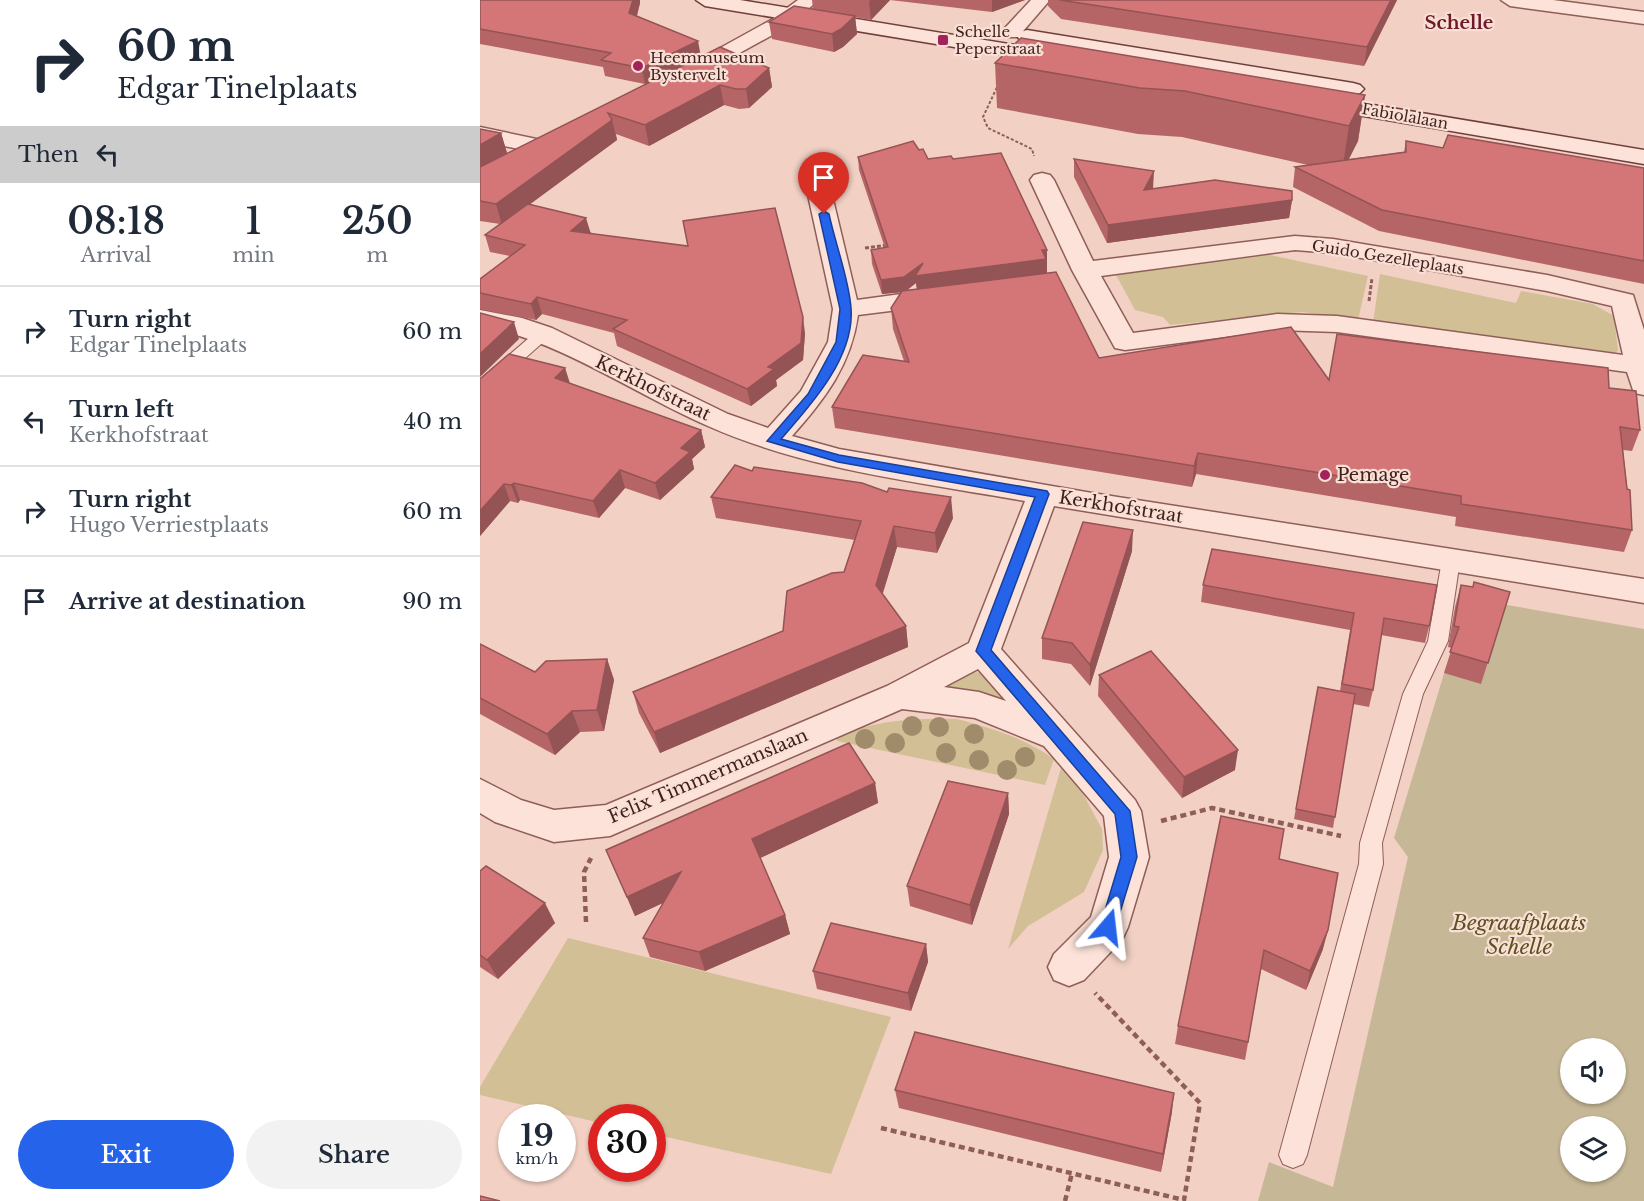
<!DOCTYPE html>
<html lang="en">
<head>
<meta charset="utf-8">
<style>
	body { margin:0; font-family:"Libre Baskerville",serif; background:#f2f2f3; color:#1f2937; height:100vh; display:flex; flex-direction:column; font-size:22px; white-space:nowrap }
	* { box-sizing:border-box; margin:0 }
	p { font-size:20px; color:#747a83 }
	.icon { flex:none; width:33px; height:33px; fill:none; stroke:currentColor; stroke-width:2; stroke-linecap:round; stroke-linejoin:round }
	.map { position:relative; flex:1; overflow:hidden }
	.drawer { display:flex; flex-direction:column; background:#fff; width:480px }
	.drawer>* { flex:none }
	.hud { background:#fff; color:#1f2937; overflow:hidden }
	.fabs { position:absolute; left:1080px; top:1038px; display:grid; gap:12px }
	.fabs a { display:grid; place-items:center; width:66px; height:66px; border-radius:50%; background:#fff; box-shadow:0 2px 4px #0004; font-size:30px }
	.speed { position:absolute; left:18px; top:1104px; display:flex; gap:12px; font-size:30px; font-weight:700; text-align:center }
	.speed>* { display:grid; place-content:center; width:78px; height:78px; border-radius:50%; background:#fff; box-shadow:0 2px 4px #0004; line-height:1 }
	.speed small { font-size:15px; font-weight:400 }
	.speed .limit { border:9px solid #d22; background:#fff; color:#111 }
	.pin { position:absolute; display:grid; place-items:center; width:51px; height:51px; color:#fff; margin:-62px -26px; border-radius:50% 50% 50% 0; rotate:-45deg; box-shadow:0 0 6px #0007 }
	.pin .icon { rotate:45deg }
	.me { position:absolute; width:66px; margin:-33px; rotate:17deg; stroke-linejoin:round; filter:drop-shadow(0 0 4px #0008) }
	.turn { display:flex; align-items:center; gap:21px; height:126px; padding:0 18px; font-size:27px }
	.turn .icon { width:78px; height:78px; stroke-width:2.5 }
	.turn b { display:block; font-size:42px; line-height:51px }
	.then { display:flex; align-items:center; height:57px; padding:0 18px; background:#0003; gap:12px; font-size:22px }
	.eta { display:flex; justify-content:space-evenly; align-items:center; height:102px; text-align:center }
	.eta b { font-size:36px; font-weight:600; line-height:42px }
	.primary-button { display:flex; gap:12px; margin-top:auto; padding:12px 18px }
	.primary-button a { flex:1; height:69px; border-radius:36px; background:#2563eb; color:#fff; font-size:24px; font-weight:600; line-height:69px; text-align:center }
	.primary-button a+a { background:#f2f2f3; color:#1f2937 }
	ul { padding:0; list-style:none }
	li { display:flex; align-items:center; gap:18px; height:90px; padding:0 18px; border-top:2px solid #e0e1e3 }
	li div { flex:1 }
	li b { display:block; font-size:22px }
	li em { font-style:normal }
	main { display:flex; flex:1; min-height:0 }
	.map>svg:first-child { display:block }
	.green { fill:#d2bf96 }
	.cemetery { fill:#c6b796; fill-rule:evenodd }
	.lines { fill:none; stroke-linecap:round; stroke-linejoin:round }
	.service-casing { stroke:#8f5e58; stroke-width:2 }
	.minor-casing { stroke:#8f5e58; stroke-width:3 }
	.secondary-casing { stroke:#713f3b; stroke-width:3 }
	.path-far2 { stroke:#8f5e58; stroke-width:2; stroke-dasharray:3 2; stroke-linecap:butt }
	.path-far1 { stroke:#8f5e58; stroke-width:3; stroke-dasharray:4 2; stroke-linecap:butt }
	.path { stroke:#8f5e58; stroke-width:4.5; stroke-dasharray:6 4; stroke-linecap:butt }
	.service { fill:#fce2d8; fill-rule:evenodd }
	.minor { fill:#fce2d8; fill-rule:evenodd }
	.secondary { fill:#fce2d8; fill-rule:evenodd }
	.tree { fill:#a08b6b }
	.wall { fill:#b66567; fill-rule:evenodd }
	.shaded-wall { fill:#945354 }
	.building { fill:#d47678; stroke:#945354; stroke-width:1.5 }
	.route { fill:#2563eb; stroke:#184099; stroke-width:1.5 }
	.poi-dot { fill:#a4225b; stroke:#f9dfd4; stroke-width:2 }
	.labels { text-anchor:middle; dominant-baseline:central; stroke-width:4.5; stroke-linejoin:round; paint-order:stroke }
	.far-poi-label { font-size:15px; fill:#3e1f1e; stroke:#f9dfd4; text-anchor:start }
	.far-street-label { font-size:15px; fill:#3e1f1e; stroke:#f9dfd4 }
	.far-quarter-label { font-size:18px; font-weight:bold; fill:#6e192c; stroke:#f9dfd4 }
	.street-label { font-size:18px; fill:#3e1f1e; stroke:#f9dfd4 }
	.poi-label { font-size:18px; fill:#3e1f1e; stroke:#f9dfd4; text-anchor:start }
	.near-park-label { font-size:21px; font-style:italic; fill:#5c5222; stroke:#f9dfd4 }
</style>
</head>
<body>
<main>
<section class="drawer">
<div class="hud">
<div class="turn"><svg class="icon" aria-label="right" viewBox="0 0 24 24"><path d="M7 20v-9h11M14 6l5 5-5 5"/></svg><div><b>60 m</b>Edgar Tinelplaats</div></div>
<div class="then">Then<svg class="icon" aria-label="left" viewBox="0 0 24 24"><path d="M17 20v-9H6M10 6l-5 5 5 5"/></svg></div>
</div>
<div class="eta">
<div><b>08:18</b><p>Arrival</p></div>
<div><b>1</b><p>min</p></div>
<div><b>250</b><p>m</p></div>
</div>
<ul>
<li><svg class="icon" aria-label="right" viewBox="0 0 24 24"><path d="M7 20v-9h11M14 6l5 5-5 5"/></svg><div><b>Turn right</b><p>Edgar Tinelplaats</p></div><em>60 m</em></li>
<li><svg class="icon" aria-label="left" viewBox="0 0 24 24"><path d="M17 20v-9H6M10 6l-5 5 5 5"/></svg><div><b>Turn left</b><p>Kerkhofstraat</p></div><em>40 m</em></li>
<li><svg class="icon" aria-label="right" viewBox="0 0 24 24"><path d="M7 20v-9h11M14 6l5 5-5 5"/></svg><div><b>Turn right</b><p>Hugo Verriestplaats</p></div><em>60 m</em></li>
<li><svg class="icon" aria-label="arrive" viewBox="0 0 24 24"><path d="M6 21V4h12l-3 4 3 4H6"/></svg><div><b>Arrive at destination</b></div><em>90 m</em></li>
</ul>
<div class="primary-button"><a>Exit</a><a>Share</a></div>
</section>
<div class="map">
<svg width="1164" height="1201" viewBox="0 0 1164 1201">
	<rect width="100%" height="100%" fill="#f2d0c4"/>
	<g class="green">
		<polygon points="785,254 888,276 878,320 822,312 690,325 683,317 655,310 636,275"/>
		<polygon points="900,274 1036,303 1041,291 1113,304 1134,316 1138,351 1131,355 893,323"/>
		<polygon points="492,672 506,673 528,695 523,701 467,690 468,683"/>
		<path d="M477 719C511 728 545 738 574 759L565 785 357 741V736C397 720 434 718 477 719Z"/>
		<polygon points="581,768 602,792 622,829 623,850 604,892 548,926 528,949"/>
		<polygon points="88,938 411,1017 351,1174 173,1134 172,1118 122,1118 121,1123 0,1095 0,1087"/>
	</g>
	<path class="cemetery" d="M987 598 1164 629V1201H778L789 1162 853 1187 928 857 914 838ZM1090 1048H1136V1094H1090ZM1090 1126H1136V1172H1090Z"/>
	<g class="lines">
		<defs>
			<g id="service">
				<polygon points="63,329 71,334 69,337 6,393 0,394 0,380 57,331"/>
				<polygon points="971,553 978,555 980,560 968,641 943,694 902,843 903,864 827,1155 823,1164 813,1168 803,1164 799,1155 879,864 880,843 923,694 948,641 962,560 964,555"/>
			</g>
			<g id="minor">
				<polygon points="318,0 339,0 305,28 218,76 204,76 201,72 204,68 291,20"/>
				<polygon points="551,0 570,0 538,37 524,37 521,33 524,29"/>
				<polygon points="1021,0 1073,0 1164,12 1164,24 1030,6"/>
				<polygon points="0,127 66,141 69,146 66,151 58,153 0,141"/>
				<path d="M562 173 570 175 574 180 613 261 815 236 853 239 1067 275 1153 295 1164 330V395L1154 393 1147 372 857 332 797 330 645 350 635 348 592 270 550 180 554 175ZM815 250 853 253 1067 291 1132 306 1143 355 857 316 797 314 653 333 621 276Z"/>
				<path d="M340 188 348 190 352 195 377 300 458 289 467 292 471 297 467 302 458 305 378 315C371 365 345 399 312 436L359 449 612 493 1164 579V603L574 506 521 649 655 800 661 811 669 857 648 927 642 940 604 980 589 986 574 980 568 967 574 954 611 917 629 857 624 816 564 746 495 718 422 709 130 836 74 842 15 822 0 813V779L41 800 74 810 126 805 407 686 489 643 545 501C439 482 327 470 228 426 152 393 82 341 0 326V310L42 318 72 328 248 414 288 428 321 391 348 342 353 309 328 195 332 190ZM498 669 526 701 499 692 464 687Z"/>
			</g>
			<g id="secondary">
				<polygon points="216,0 260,0 572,51 579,53 582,57 579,61 572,63 225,6"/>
				<polygon points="547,30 873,83 880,85 884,89 880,93 873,95 540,40 537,36 540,32"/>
				<polygon points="839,96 1164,150 1164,164 831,107 828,102 831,97"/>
			</g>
		</defs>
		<use href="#service" class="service-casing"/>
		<use href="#minor" class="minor-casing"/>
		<use href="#secondary" class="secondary-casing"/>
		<polyline class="path-far2" points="519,83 503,117 508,128 552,149 554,156"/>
		<g class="path-far1">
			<polyline points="385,248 408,245"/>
			<polyline points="889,301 892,278"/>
		</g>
		<g class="path">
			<polyline points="681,821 732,808 861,836"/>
			<polyline points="106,922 104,872 111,858"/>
			<polyline points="401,1128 704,1200 720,1103 615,993"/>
			<polyline points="585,1201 592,1173"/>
		</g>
		<use href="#service" class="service"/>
		<use href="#minor" class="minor"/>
		<use href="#secondary" class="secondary"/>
	</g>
	<g class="tree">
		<circle cx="432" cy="726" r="10"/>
		<circle cx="459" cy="727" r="10"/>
		<circle cx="494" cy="734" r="10"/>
		<circle cx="385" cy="739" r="10"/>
		<circle cx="415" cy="743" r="10"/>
		<circle cx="466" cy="753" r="10"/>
		<circle cx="545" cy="757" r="10"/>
		<circle cx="499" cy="760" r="10"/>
		<circle cx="527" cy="770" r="10"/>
	</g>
	<g class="wall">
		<polygon points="0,0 160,0 160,3 157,16 221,57 289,68 292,87 269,108 259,109 244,105 169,146 136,134 137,140 50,204 325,333 323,360 296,380 297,386 271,406 137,346 134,333 62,314 56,320 0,309 0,279 30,256 10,252 5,235 20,224 0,221 0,129 21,133 27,153 200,67 165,84 125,76 123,67 0,44"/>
		<polygon points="332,0 410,0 391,20 375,17 377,34 363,47 354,52 292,39 289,22 333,9"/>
		<polygon points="410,0 545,0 512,12"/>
		<polygon points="568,0 917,0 884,66 581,19 568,6"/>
		<polygon points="515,63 885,95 878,141 869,159 924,152 926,141 963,148 1164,168 1164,284 899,231 813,187 815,167 828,165 702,137 658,134 517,108"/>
		<path d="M439 150 448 159H473L567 250V273L619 358 849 380 1129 388 1160 430 1152 451 1143 450 1152 530 1144 552 975 526 976 517 716 474 712 487 355 428 352 407 424 361 413 329 411 308 421 292 402 294 392 264 391 250 405 248 379 170 378 157ZM436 283 437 289 426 290Z"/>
		<polygon points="594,159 673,188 812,200 809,218 627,243 594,177"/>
		<polygon points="85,368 90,383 221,430 225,447 212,459 214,469 180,500 145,488 119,518 40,500 38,503 30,501 0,536 0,378"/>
		<polygon points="272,471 473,518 457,553 417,547 402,594 426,626 428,647 180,753 159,713 153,692 303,631 364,572 375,540 236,518 231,497"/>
		<polygon points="652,551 610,686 591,664 562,659 562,638"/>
		<polygon points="723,585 950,623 945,643 901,635 893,690 889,707 873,704 853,828 814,819 838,687 860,691 870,630 721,602"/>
		<polygon points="981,585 1030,592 1001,684 964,673 972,648 968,647 975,607"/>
		<polygon points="0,644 55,672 127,659 134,680 124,731 100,732 75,755 0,714"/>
		<polygon points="619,675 755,770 702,798 618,696"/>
		<polygon points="395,783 398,803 280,858 305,915 310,934 225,971 170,957 163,938 183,903 155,916 126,850"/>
		<polygon points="528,793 529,814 492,925 430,906 427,886"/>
		<polygon points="799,859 843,949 826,990 781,969 765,1060 695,1044 698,1026"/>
		<polygon points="0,871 75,923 18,979 0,967"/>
		<polygon points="446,944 448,962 431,1011 337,989 333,971"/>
		<polygon points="415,1090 692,1112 681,1172 419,1108"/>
	</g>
	<g class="shaded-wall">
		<polygon points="153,0 160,0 160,3 153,29 149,13"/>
		<polygon points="391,0 410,0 391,20 389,1"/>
		<polygon points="512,0 545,0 512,12"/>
		<polygon points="911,0 917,0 884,66 887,47"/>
		<polygon points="375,16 377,34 363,47 354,52 352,34"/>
		<polygon points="218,41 221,57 165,84 162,68"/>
		<polygon points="289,68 292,87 269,108 266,89"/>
		<polygon points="240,85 244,105 169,146 165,125"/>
		<polygon points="885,95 878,141 862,172 869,126"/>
		<polygon points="132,120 137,140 22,225 16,204"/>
		<polygon points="21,133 27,153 0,169 0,145"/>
		<polygon points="674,171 673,189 664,190"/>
		<polygon points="812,200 809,218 627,243 628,225"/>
		<polygon points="106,218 111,234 91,231"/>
		<polygon points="567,250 567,273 437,290 436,283 425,292 402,294 401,280 443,263"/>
		<polygon points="57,297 62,314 56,320 51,304"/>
		<polygon points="323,317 325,333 323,360 296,380 297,386 271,406 267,389 288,367"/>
		<polygon points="34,322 39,339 0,377 0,354"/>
		<polygon points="85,368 90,385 75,378"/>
		<polygon points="221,430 225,447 212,459 214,469 180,500 175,483 201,448"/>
		<polygon points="718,453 716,474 712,487 714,466"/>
		<polygon points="140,470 145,488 119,518 113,501"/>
		<polygon points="34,483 40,500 38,503 31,485"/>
		<polygon points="24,484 30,501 0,536 0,511"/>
		<polygon points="471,497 473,518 457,553 455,533"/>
		<polygon points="414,526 417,547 399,606 396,585"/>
		<polygon points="653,530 652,551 610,686 610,665"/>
		<polygon points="426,626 428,647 180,753 174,732"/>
		<polygon points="127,659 134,680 124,731 117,710"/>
		<polygon points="92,711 100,732 75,755 67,734"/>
		<polygon points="758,750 755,770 702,798 704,777"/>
		<polygon points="395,783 398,803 278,859 272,839"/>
		<polygon points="528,793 529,814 492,925 490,905"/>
		<polygon points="201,872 208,891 155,916 147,897"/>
		<polygon points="65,903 75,923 18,979 7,960"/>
		<polygon points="305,915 310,934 225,971 219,952"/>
		<polygon points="848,930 843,949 826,990 830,971"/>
		<polygon points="446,944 448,962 431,1011 428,993"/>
		<polygon points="694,1093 692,1112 681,1172 683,1154"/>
	</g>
	<g class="building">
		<polygon points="0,0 153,0 149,13 218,41 162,68 121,60 131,53 0,29"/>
		<polygon points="580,0 911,0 887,47"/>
		<polygon points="314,6 375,16 361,29 352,34 289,22"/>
		<polygon points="541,38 885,95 869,126 705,91 660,88 515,63"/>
		<polygon points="240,47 289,68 266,89 256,89 240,85 165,125 128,113 132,120 16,204 0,201 0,167"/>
		<polygon points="0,129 21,133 0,145"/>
		<polygon points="968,135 1164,168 1164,261 902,210 815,167 926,152 926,141 963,148"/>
		<polygon points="433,141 439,150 443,149 448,159 471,156 473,159 521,153 567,250 562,250 566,259 435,276 443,263 424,277 401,280 391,250 408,247 378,157"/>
		<polygon points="594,159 674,171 664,190 735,180 812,191 812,200 628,225"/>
		<polygon points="48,204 106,218 91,231 208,246 203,221 295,208 323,317 321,343 288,367 294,369 267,389 133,329 147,320 57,297 51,304 0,293 0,279 45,245 5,235"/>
		<polygon points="576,272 619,358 811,327 849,380 857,334 1128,368 1129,388 1156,391 1160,430 1140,427 1147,489 1150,490 1152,530 981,504 981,496 718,453 714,466 352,407 383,355 429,362 411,308 422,291"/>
		<polygon points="0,313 34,322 0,354"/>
		<polygon points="29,354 85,368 75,378 221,430 201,448 210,452 175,483 140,470 113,501 34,483 31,485 24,484 0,511 0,378 1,378"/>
		<polygon points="255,465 272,471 274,467 382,483 407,492 409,488 471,497 455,533 414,526 396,585 426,626 174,732 153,692 303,631 307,591 352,573 364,572 381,521 231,497"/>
		<polygon points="603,522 653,530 610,665 592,643 562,638"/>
		<polygon points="732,549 957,585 950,623 949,626 904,618 893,690 862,684 874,613 723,585"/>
		<polygon points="994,582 1030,592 1008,663 970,652 979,627 974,626 981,585 993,587"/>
		<polygon points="0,644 55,672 66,661 127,659 117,710 92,711 67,734 0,698"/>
		<polygon points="671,651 758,750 704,777 619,675"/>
		<polygon points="838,687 875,694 855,817 816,809"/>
		<polygon points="369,743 395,783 272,839 305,915 219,952 163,938 201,872 147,897 126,850"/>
		<polygon points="468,781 528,793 490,905 427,886"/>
		<polygon points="741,816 804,829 799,859 858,873 848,930 830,971 784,950 768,1042 698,1026"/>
		<polygon points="6,866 65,903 7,960 0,955 0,871"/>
		<polygon points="351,923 446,944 428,993 333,971"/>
		<polygon points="435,1032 694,1093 683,1154 415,1090"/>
		<polygon points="0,1196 20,1201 0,1201"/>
	</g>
	<path class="route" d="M344 211 349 214C355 243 369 279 371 308 375 357 331 405 301 439L359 455 567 491 569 494 511 650 650 811 657 857 634 932 628 934 622 932 620 927 641 857 635 814 496 651 555 497 358 462 287 441 328 394 356 342 360 309 339 214Z"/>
	<g class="poi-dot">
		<rect x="457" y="34" width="12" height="12" rx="3"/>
		<circle cx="158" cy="66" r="6"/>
		<circle cx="845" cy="475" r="6"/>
	</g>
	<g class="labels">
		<g class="far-poi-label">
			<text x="475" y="31">Schelle<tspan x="475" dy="17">Peperstraat</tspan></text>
			<text x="170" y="57">Heemmuseum<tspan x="170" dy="17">Bystervelt</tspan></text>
		</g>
		<g class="far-street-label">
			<text transform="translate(925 116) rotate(10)">Fabiolalaan</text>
			<text transform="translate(908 257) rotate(9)">Guido Gezelleplaats</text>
		</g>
		<g class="far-quarter-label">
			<text x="979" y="23">Schelle</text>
		</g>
		<g class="street-label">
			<text transform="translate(173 388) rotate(26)">Kerkhofstraat</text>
			<text transform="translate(641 507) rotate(9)">Kerkhofstraat</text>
			<text transform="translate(228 776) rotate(-23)">Felix Timmermanslaan</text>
		</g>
		<g class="poi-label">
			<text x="857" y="475">Pemage</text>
		</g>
		<g class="near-park-label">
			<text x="1039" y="923">Begraafplaats<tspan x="1039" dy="24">Schelle</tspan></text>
		</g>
	</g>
</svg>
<div class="fabs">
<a><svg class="icon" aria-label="sound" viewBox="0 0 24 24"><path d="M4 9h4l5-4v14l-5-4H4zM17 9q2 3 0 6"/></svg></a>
<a><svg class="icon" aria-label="layers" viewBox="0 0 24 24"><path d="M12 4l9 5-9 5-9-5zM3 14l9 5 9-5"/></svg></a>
</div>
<div class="speed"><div>19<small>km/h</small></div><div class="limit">30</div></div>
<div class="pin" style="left:344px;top:214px;background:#d93025"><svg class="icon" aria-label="arrive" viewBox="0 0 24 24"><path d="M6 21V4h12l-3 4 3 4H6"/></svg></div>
<svg class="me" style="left:628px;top:927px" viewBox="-20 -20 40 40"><path d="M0-17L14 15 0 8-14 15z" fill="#2563eb" stroke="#fff" stroke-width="4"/></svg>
</div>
</main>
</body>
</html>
